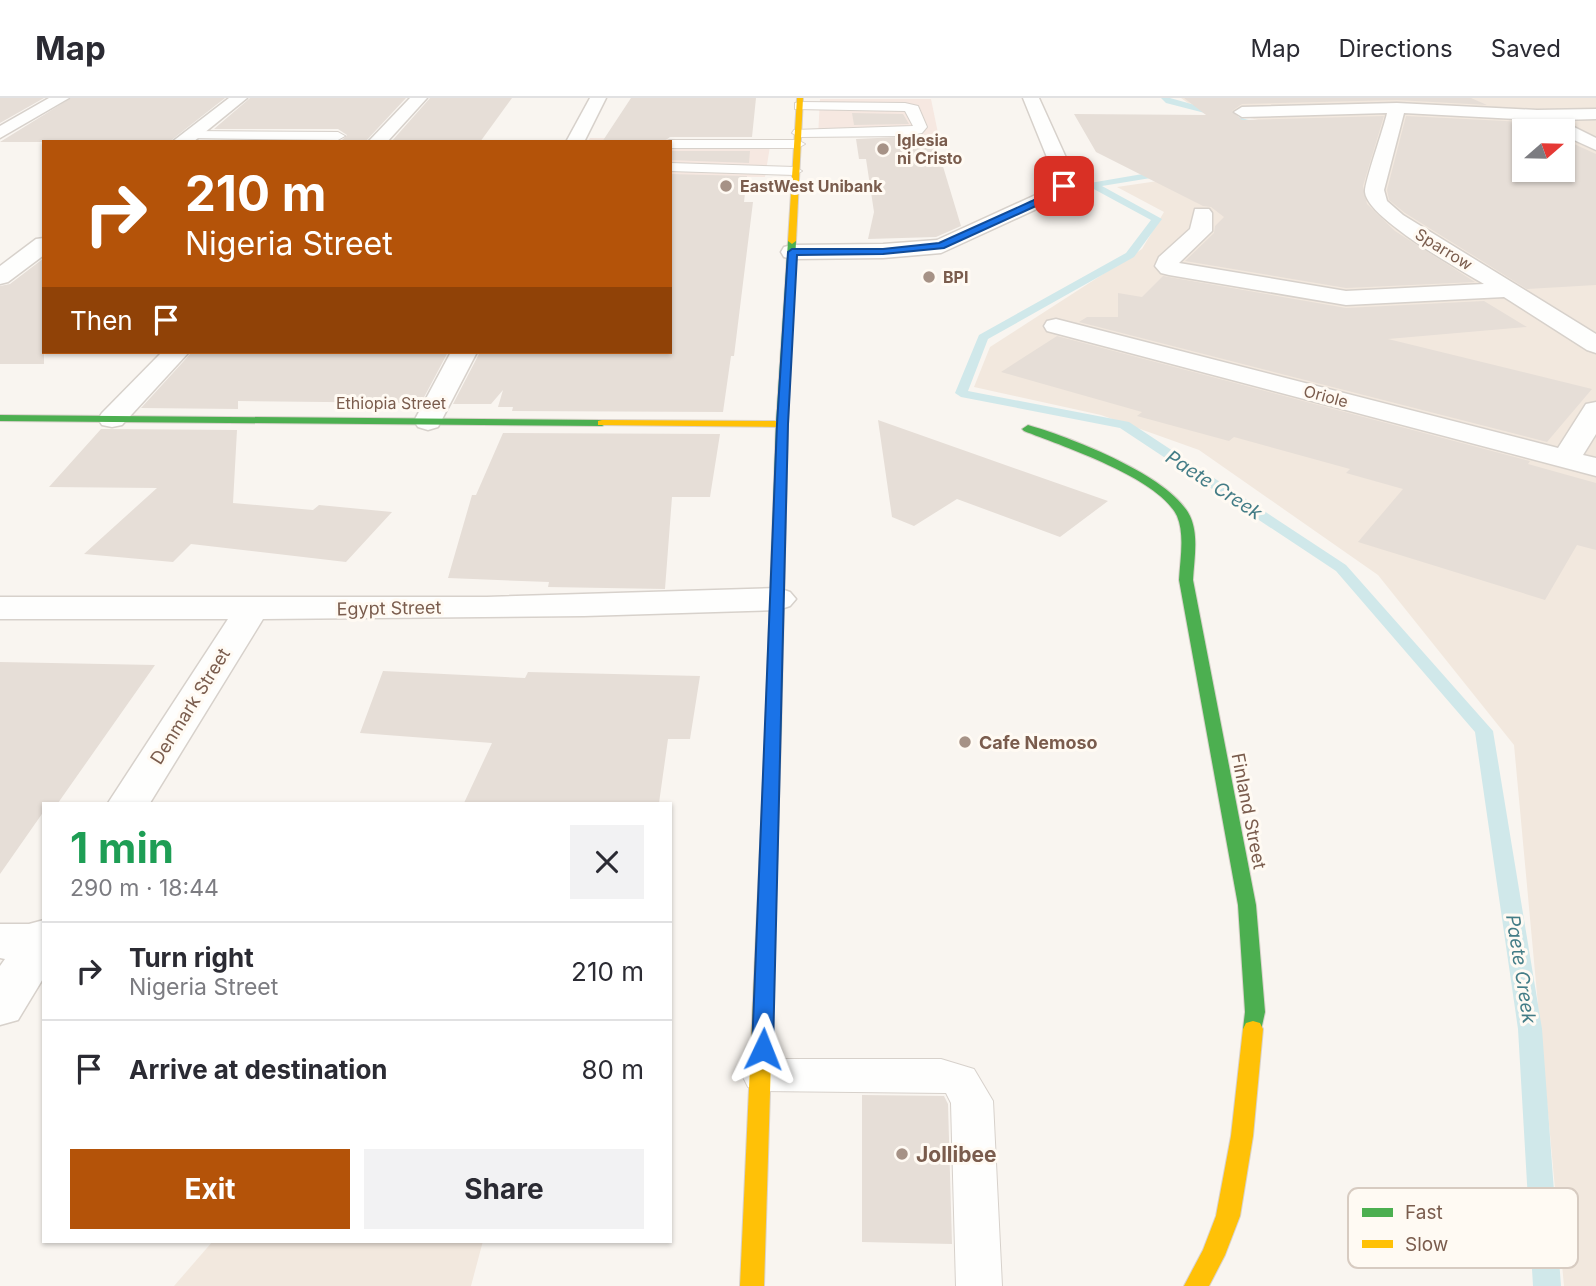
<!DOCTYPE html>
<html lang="en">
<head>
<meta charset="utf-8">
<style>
	body { margin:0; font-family:Inter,sans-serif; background:#f2f2f3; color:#2b2b33; height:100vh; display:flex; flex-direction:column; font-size:26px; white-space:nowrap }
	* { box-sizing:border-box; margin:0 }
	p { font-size:23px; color:#7c7c81 }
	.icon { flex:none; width:38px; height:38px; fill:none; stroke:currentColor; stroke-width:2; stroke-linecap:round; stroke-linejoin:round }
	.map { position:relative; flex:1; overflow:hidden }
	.details { position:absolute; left:42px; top:704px; width:630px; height:441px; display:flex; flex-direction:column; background:#fff; border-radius:0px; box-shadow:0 2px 5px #0004 }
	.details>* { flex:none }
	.banner { position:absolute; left:42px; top:42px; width:630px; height:214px; border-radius:0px; box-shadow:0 2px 5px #0004; background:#b45309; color:#fff; overflow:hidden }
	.needle { width:46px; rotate:70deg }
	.controls { position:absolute; left:1512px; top:21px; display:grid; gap:14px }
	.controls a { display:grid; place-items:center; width:63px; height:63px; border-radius:0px; background:#fff; box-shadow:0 2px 5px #0004; font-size:35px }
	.pin { position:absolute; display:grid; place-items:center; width:60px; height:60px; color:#fff; margin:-30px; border-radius:14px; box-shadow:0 4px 10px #0006 }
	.me { position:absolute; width:77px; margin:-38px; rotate:2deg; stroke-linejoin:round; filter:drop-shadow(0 0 5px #0008) }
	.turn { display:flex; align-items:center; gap:24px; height:147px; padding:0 28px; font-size:32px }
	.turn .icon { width:91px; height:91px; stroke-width:2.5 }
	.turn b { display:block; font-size:49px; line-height:60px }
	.then { display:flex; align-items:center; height:66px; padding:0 28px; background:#0003; gap:14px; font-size:26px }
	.round { display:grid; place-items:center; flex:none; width:74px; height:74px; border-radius:0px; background:#f2f2f3 }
	.head { display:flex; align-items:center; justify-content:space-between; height:119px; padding:0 28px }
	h1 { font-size:42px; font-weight:700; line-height:52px; color:#1e9e55 }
	.button { display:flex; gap:14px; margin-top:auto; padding:14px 28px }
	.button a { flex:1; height:80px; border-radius:0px; background:#b45309; color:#fff; font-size:28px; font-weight:700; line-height:80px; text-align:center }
	.button a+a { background:#f2f2f3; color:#2b2b33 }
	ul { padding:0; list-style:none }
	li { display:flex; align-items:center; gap:21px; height:98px; padding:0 28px; border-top:2px solid #e1e1e2 }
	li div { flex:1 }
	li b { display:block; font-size:26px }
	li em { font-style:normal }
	header { display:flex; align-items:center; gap:42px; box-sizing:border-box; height:98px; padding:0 35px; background:#fff; border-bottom:2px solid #e1e1e2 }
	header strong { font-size:33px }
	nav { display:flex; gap:38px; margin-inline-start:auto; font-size:24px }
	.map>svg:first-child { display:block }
	.residential { fill:#f2e8de; fill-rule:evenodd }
	.commercial { fill:#f6e8e1 }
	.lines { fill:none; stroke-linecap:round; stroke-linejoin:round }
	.stream { fill:#d0e8ea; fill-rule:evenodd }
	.building { fill:#e6ded7 }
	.lane-casing { stroke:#d7d1cb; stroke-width:2 }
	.street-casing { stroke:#d7d1cb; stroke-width:3 }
	.fast-casing { stroke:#d9d2cb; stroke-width:2 }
	.slow-casing { stroke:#d9d2cb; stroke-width:2 }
	.lane { fill:#fefefd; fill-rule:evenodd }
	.street { fill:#fefefd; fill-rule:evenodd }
	.fast { fill:#4caf50; fill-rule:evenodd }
	.slow { fill:#ffc107; fill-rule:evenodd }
	.route { fill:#1a73e8; stroke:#114b97; stroke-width:2 }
	.poi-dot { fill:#a69286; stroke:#fffaf3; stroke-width:2.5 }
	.labels { text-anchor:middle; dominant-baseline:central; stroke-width:6; stroke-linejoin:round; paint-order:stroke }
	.far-poi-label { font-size:16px; font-weight:bold; fill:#7a5c4d; stroke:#fffaf3; text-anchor:start }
	.far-street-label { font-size:16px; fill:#7a5c4d; stroke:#fffaf3 }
	.street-label { font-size:18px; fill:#7a5c4d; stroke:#fffaf3 }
	.poi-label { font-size:18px; font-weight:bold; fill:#7a5c4d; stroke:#fffaf3; text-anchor:start }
	.water-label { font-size:19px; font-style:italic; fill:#437c86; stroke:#fffaf3 }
	.near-poi-label { font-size:21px; font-weight:bold; fill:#7a5c4d; stroke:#fffaf3; text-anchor:start }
	.key { fill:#fffaf3; stroke:#d7cbc1; stroke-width:2 }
	.key-label { font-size:19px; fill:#7a5c4d }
</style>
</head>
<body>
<header>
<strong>Map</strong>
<nav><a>Map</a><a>Directions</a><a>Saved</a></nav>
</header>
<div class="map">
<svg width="1596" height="1188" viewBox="0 0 1596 1188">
	<rect width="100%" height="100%" fill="#f9f5f0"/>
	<g class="residential">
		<path d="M1181 0H1596V1188H1564L1514 647 1378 477 1199 352 1101 317 974 289 990 249 1142 151 1164 114 1117 89 1246 70 1284 28 1188 5ZM1524 33H1563V72H1524Z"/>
		<polygon points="213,1143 483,1143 471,1188 174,1188"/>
	</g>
	<g class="commercial">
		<polygon points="820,1 931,1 939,40 818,38"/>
		<polygon points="590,40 771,42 765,79 670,78 670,44 588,44"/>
	</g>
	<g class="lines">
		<g class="stream">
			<polygon points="1161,0 1170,0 1270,28 1263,30 1166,5"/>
			<polygon points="1166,72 1169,77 1102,88 1162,121 1134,159 988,241 968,293 1129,324 1346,467 1493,633 1542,931 1561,1188 1533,1188 1518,931 1475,634 1336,473 1120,330 961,299 955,295 979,237 1126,155 1151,122 1090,89 1090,85"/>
		</g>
	</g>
	<g class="building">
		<polygon points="0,0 44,0 0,25"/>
		<polygon points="71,0 225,0 169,44 0,44"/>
		<polygon points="250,0 406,0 365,44 340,44 347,37 338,31 214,31"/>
		<polygon points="430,0 512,0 480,44 391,44"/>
		<polygon points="631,0 756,0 752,39 670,39 663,44 602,44"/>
		<polygon points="1184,0 1471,0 1487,7 1397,2 1242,6 1232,13 1242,22 1384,18 1363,88 1367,106 1395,133 1475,184 1346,190 1185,163 1214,135 1215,128 1224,119 1211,109 1203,108 1096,54 1074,16 1206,17"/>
		<polygon points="852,15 903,16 909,26 854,27"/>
		<polygon points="1406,18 1525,24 1546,33 1524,33 1524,72 1563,72 1563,41 1596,56 1596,187 1527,191 1405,115 1389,102 1387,92"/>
		<polygon points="920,38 920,42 935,42 961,128 936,139 868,141 874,114 866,61 859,61 856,41"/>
		<polygon points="670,53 750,53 749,65 670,62"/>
		<polygon points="670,76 747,78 744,104 753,104 734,258 731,258 723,314 512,313 513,309 498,309 503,292 491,306 453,306 480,254 670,254"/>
		<polygon points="44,160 44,266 0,266 0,188 10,186"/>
		<polygon points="1163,178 1346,210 1484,203 1527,229 1388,241 1592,291 1547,344 1079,224 1087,219 1118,219 1118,195 1142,199"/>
		<polygon points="1057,238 1530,363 1528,366 1596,385 1596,452 1577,447 1545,502 1358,444 1403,391 1346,375 1350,371 1234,339 1229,343 1137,318 1142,314 1001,274"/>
		<polygon points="192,254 448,254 421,305 238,303 238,311 141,310"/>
		<polygon points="878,322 994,363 1108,403 1060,439 957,401 914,428 892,419"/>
		<polygon points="101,331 237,332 233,405 313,412 319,407 392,414 346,464 191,446 173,464 84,456 157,390 49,389"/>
		<polygon points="503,335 720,336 710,399 672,399 665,491 548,489 549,484 448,480 472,397 476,397"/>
		<polygon points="0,564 155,567 58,705 44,705 44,713 0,776"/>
		<polygon points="383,573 525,580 528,574 700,578 690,641 668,641 659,705 464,705 492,645 360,635"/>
		<polygon points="862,997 944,998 948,1006 952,1146 862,1144"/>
	</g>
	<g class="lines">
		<defs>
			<g id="lane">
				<polygon points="800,4 905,5 918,8 927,29 922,35 906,38 799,39 792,35 794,32 913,28 905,13 795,11 795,5"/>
				<polygon points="190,33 338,34 345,38 338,42 185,40 185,34"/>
				<polygon points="670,42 798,42 805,46 798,50 670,50 670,44 665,44"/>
				<polygon points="670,65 795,69 802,73 795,77 670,73"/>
				<polygon points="762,961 941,961 974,971 993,1003 1002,1188 956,1188 951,1005 946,995 762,993 748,989 742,977 748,965"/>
			</g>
			<g id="street">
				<polygon points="49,0 69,0 0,40 0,28"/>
				<polygon points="229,0 247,0 193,44 172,44"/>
				<polygon points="410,0 427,0 387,44 368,44"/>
				<polygon points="590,0 606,0 584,44 566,44"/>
				<polygon points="1023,0 1039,0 1077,84 1067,97 941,155 883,160 792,161 784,159 781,154 784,149 792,147 883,146 937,142 1053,89 1057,84"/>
				<path d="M1397 5 1537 12 1596 11V21L1560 22 1596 40V52L1563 37V33H1556L1536 22 1404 15 1384 92 1387 103 1403 117 1596 236V255L1587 252 1504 199 1346 207 1169 177 1161 175 1155 168 1159 159 1190 131 1195 111H1209L1212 115V133L1179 165 1346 193 1484 186C1459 171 1367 120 1365 94 1364 85 1384 30 1387 15L1242 19 1234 14 1242 9Z"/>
				<polygon points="44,140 44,157 8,184 0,186 0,168 36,141"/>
				<polygon points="1056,221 1558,350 1586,306 1596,304 1596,336 1583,357 1596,360 1596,378 1047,233 1044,228 1047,223"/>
				<polygon points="162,254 189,254 122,327 112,329 102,327 98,321 102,315"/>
				<polygon points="451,254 477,254 438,329 428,332 418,329 414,323"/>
				<polygon points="778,490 790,494 796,501 790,508 778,512 584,518 263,521 150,705 108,705 228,521 0,521 0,499 487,499"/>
				<polygon points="44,822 44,879 18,922 0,927 0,868 5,861 0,860 0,826 29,826"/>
			</g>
			<g id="fast">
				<polygon points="792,140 796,143 788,326 781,639 773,644 765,639 776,326 788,143"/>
				<polygon points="0,317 602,322 608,325 602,328 0,323"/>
				<path d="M1028 327C1070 339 1171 378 1190 418 1199 437 1194 462 1193 482L1256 807 1265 914 1260 937 1253 939 1246 937 1243 931 1245 914 1238 807 1179 482C1180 462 1185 437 1177 418 1159 380 1062 348 1024 333L1022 331Z"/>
			</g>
			<g id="slow">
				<polygon points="797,0 803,0 796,143 792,146 788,143"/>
				<polygon points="602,322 782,323 788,326 782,329 598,327 598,323"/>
				<polygon points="773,634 781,639 764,1188 740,1188 765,639"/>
				<polygon points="1253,923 1260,925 1263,931 1253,1038 1240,1118 1225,1157 1209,1188 1184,1188 1203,1152 1216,1118 1231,1038 1243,931 1246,925"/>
			</g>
		</defs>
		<use href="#lane" class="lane-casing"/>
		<use href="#street" class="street-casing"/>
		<use href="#fast" class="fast-casing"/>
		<use href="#slow" class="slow-casing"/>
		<use href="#lane" class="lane"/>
		<use href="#street" class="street"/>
		<use href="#fast" class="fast"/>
		<use href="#slow" class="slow"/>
	</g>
	<polygon class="route" points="1061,86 1068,88 1038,107 944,150 883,156 797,157 788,326 773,951 770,957 763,959 755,957 752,951 777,326 788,154 792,151 883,151 939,145 1032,103"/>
	<g class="poi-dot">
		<circle cx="883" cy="51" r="7"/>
		<circle cx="726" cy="88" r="7"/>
		<circle cx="929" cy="179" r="7"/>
		<circle cx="965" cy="644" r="7"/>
		<circle cx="902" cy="1056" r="7"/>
	</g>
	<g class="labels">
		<g class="far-poi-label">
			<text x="897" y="42">Iglesia<tspan x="897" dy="18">ni Cristo</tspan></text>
			<text x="740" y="88">EastWest Unibank</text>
			<text x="943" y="179">BPI</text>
		</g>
		<g class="far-street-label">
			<text transform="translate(1444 151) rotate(32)">Sparrow</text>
			<text transform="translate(1326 298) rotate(15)">Oriole</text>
			<text x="391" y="305">Ethiopia Street</text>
		</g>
		<g class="street-label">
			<text transform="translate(389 510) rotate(-1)">Egypt Street</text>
			<text transform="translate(190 608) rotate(-58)">Denmark Street</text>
			<text transform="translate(1249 713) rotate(79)">Finland Street</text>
		</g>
		<g class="poi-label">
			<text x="979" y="644">Cafe Nemoso</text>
		</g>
		<g class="water-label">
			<text transform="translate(1214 387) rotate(33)">Paete Creek</text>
			<text transform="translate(1521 871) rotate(81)">Paete Creek</text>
		</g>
		<g class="near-poi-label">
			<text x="916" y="1056">Jollibee</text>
		</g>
	</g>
	<rect x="1348" y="1090" width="230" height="80" rx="10" class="key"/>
	<rect x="1362" y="1110" width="31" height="9" fill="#4caf50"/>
	<rect x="1362" y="1142" width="31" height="8" fill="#ffc107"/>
	<g class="key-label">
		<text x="1405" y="1121">Fast</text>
		<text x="1405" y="1153">Slow</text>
	</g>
</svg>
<div class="controls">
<a><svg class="needle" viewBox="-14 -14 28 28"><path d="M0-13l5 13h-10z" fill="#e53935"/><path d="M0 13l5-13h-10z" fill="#7c7c81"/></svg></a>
</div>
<div class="pin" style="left:1064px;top:88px;background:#d93025"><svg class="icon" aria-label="arrive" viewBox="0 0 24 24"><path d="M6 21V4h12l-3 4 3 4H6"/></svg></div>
<svg class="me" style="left:763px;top:951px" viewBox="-20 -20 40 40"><path d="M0-17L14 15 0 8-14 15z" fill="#1a73e8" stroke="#fff" stroke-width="4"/></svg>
<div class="banner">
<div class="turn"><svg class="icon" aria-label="right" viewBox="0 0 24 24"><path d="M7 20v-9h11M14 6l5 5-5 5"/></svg><div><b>210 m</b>Nigeria Street</div></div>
<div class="then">Then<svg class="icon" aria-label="arrive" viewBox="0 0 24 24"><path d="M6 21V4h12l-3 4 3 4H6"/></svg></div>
</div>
<section class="details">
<div class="head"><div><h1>1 min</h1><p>290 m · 18:44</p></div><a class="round"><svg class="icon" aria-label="close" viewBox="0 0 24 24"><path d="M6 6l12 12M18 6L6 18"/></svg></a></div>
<ul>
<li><svg class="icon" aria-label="right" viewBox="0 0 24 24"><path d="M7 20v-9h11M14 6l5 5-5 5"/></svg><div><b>Turn right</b><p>Nigeria Street</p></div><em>210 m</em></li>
<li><svg class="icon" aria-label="arrive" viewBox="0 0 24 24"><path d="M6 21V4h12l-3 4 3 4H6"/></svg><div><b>Arrive at destination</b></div><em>80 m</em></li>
</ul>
<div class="button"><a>Exit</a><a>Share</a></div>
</section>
</div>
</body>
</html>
